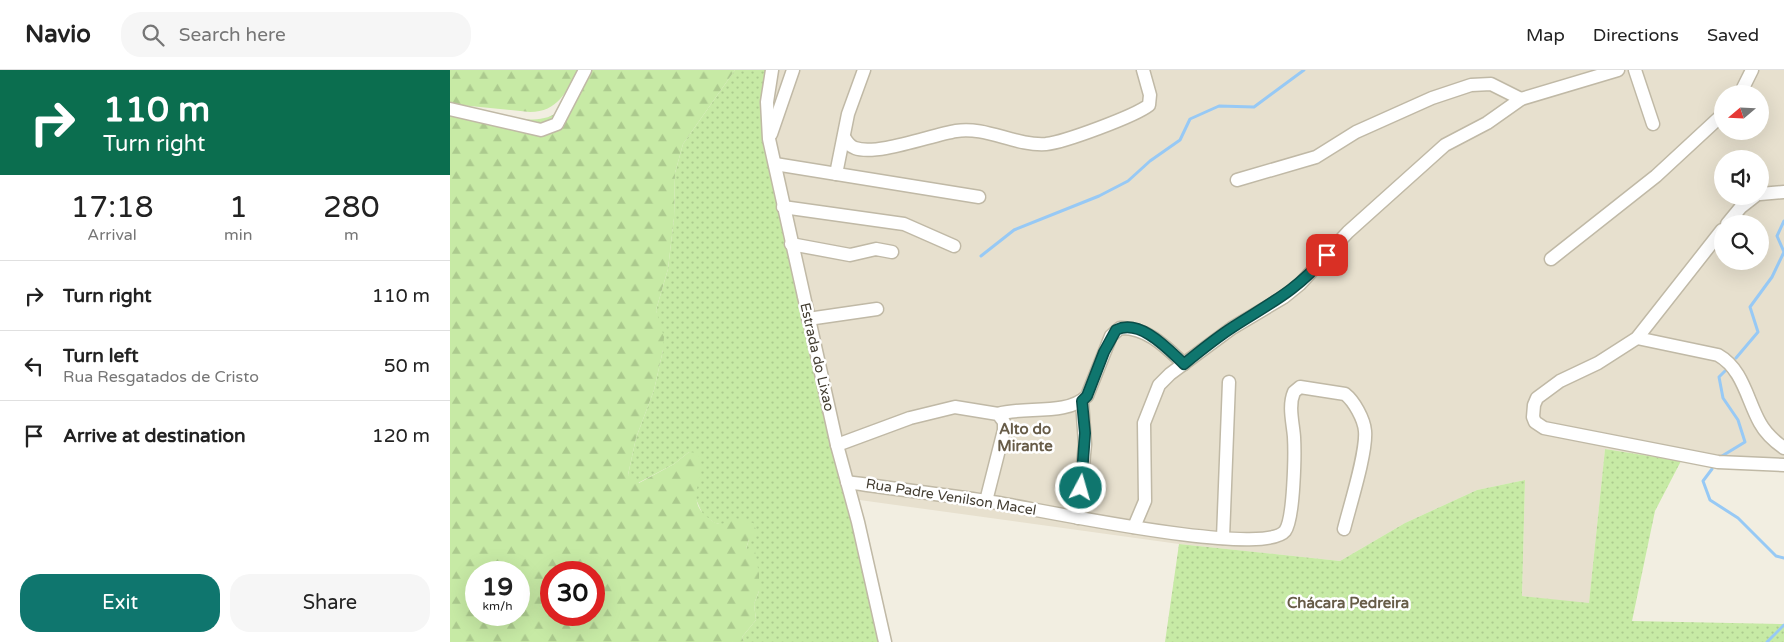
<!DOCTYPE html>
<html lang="en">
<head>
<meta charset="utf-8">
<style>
	body { margin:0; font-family:"Varela Round",sans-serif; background:#f6f6f6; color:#222; height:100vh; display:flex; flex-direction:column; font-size:19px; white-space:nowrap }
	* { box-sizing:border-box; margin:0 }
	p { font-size:16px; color:#767676 }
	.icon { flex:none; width:28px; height:28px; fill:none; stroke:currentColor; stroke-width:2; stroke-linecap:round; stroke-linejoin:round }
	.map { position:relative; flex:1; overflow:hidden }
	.side { display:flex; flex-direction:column; background:#fff; width:450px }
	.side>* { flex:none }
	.banner { background:#0b6e4f; color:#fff; overflow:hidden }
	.needle { width:32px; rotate:251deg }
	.fabs { position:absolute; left:1264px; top:15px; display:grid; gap:10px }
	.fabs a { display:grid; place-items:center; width:55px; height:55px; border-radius:50%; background:#fff; box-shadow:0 5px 20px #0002; font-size:25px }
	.speed { position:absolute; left:15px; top:491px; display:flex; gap:10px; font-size:25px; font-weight:700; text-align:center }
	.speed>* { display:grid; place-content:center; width:65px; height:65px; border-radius:50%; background:#fff; box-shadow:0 5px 20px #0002; line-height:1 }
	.speed small { font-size:12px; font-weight:400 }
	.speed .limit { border:8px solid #d22; background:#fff; color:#111 }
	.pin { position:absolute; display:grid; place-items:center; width:42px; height:42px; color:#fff; margin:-21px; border-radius:10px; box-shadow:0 2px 8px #0006 }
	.me { position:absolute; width:55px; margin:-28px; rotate:6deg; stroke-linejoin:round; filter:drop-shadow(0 0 4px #0008) }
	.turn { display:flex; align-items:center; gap:18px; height:105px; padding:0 20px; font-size:22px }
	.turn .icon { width:65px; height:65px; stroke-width:2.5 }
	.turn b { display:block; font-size:35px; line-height:42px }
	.eta { display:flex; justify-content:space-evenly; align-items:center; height:85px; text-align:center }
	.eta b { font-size:30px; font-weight:600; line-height:35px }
	.primary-button { display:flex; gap:10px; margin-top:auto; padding:10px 20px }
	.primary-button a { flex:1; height:58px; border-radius:20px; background:#0f766e; color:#fff; font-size:20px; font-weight:600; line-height:58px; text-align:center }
	.primary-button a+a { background:#f6f6f6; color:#222 }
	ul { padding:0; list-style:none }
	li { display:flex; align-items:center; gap:15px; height:70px; padding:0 20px; border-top:1px solid #e0e0e0 }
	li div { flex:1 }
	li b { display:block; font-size:19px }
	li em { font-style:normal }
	header { display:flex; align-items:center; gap:30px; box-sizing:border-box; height:70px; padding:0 25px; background:#fff; border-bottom:1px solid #e0e0e0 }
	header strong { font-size:24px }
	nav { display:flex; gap:28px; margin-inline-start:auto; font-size:18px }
	.search { width:350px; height:45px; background:#f6f6f6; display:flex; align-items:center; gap:12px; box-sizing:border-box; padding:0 18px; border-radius:20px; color:#767676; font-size:19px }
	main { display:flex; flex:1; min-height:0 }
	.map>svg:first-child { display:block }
	.residential { fill:#e7e0ce; fill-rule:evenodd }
	.grass { fill:url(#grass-dots) }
	.forest { fill:url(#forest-firs); fill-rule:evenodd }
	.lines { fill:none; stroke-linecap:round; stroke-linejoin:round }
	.stream { stroke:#97c9f5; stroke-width:3 }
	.minor-casing { stroke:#c0b9a6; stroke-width:15 }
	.minor { stroke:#fff; stroke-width:12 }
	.route-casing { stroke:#0a4d48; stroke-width:12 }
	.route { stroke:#0f766e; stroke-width:9 }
	.labels { text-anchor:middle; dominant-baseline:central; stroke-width:5; stroke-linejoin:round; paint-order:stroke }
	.street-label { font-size:14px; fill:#433d31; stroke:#fff }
	.neighbourhood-label { font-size:15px; font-weight:bold; fill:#675c48; stroke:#fff }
</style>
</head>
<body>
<header>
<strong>Navio</strong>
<div class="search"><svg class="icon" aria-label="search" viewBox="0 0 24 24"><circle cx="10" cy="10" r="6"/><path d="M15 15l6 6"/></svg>Search here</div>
<nav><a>Map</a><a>Directions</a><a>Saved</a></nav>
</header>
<main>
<section class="side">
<div class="banner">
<div class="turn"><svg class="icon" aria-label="right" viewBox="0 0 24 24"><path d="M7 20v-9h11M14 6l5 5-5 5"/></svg><div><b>110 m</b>Turn right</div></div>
</div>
<div class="eta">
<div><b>17:18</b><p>Arrival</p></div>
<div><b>1</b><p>min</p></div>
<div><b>280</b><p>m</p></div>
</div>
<ul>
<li><svg class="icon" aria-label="right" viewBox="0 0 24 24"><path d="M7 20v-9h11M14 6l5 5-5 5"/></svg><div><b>Turn right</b></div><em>110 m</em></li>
<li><svg class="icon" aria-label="left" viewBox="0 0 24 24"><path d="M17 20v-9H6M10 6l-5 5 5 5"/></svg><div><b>Turn left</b><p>Rua Resgatados de Cristo</p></div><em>50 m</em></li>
<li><svg class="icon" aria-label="arrive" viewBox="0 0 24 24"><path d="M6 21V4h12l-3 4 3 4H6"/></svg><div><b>Arrive at destination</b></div><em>120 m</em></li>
</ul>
<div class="primary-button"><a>Exit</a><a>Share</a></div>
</section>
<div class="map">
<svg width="1334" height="572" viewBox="0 0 1334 572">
	<defs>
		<pattern id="grass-dots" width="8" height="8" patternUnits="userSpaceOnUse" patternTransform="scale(1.25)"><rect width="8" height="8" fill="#c7eaa5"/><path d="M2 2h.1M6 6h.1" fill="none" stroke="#acca8e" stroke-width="1.8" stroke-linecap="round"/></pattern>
		<pattern id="forest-firs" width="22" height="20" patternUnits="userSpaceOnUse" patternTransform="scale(1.25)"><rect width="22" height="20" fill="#c7eaa5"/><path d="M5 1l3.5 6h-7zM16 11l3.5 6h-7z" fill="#acca8e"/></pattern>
	</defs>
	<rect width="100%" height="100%" fill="#f2eee1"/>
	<path class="residential" d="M318 0H1334V398L1231 391 1155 379 1139 534 1072 526 1075 410 1027 420 955 453 890 491 729 474 395 428 333 158ZM1272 24H1310V61H1272ZM1272 89H1310V126H1272ZM1272 154H1310V191H1272Z"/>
	<g class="grass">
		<polygon points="285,0 318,0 312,32 432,572 294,572 292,567 306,550 304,534 309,521 296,479 299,469 274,455 265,453 253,445 245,427 249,388 239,382 224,394 188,413 178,405 186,368 204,320 213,280 206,240 218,199 224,148 225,103 233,74"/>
		<polygon points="1155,379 1231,391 1205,441 1182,551 1334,554 1334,572 715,572 729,474 890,491 955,453 1027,420 1075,410 1072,526 1139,533"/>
	</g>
	<g class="forest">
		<path d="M0 0H130C116 21 108 42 80 42L0 34Z"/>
		<path d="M138 0H285L233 74 225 103 224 148 218 199 206 240 214 267 213 280 204 320 186 368 178 405 185 407 189 413 224 394 239 382 247 383C260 405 230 430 261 450 270 457 276 453 285 448L303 453 307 462 299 469 296 479 305 481 309 504V521L304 534 306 550 292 567 294 572H0V37C25 41 85 59 106 43 116 35 129 12 138 0ZM26 502H69V545H26ZM101 502H144V545H101Z"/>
	</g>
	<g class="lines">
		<g class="stream">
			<polyline points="531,186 564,160 649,126 678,111 700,91 730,70 740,49 769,36 804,37 854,0"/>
			<polyline points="1286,288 1308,262 1300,237 1322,207 1334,182 1327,166 1334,151"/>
			<polyline points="1272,386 1295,372 1288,350 1273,328 1269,307 1275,301"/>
			<polyline points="1262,399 1253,411 1260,430 1288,448 1326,486 1334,488"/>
			<polyline points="1317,572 1334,555"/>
		</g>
		<defs>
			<g id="minor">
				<polyline points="322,0 317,32 319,69 387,375 408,452 435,572"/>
				<polyline points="1185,0 1203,54"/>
				<polyline points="1290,24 1302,0"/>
				<polyline points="0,39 91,60 107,54 135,0"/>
				<polyline points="321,64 343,0"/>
				<path d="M394 67C397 72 399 76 405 78 427 86 481 65 506 61 536 56 565 76 596 74 615 72 685 46 699 35L700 25 693 0"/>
				<polyline points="325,94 529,127"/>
				<polyline points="386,104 398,44 414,0"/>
				<polyline points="787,110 866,87 906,62 982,28 1021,15 1041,14 1071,29"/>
				<polyline points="1310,124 1334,122"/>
				<polyline points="333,137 454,154 504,176"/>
				<polyline points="1277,154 1291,137 1305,126"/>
				<polyline points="1272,160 1187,268 1148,293 1110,311 1087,328 1084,335 1083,347 1085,352 1094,358 1268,392 1334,395"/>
				<polyline points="341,174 400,185 426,179 442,182"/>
				<polyline points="1101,189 1206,106 1272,45"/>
				<polyline points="358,249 427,239"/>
				<path d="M1187 268 1268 285C1293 299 1297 330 1310 353 1316 364 1324 371 1334 378"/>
				<path d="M548 344C574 336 617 346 637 326L661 266 670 258C697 257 716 277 734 294"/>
				<polyline points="387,375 460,348 505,337 548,344 554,352 554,360 536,431"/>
				<path d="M397 412C444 419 490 424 536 431 579 437 812 489 835 461 844 449 845 384 844 367 843 353 838 336 844 322L850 317 895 324C904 331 914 349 915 361 917 382 900 435 894 459"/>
				<polyline points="628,448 635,374 632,331"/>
				<polyline points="684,457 695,431 694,353 709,315 720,304 782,258 834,227 850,214 898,162 995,75 1037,53 1071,29 1168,0"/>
				<polyline points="773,468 779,312"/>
			</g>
		</defs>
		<use href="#minor" class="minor-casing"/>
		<use href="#minor" class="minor"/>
	</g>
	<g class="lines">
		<defs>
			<path id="route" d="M631 418 635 363 632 331 637 326 654 282 666 260C690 248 718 279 734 294 750 281 766 268 783 257 822 232 846 221 877 185"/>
		</defs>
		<use href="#route" class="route-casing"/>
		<use href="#route" class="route"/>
	</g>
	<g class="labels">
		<g class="street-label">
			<text transform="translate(367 287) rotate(77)">Estrada do Lixao</text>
			<text transform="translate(501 427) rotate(9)">Rua Padre Venilson Macel</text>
		</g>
		<g class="neighbourhood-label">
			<text x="575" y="359">Alto do<tspan x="575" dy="17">Mirante</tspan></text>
			<text x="898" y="533">Chácara Pedreira</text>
		</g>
	</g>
</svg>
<div class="fabs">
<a><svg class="needle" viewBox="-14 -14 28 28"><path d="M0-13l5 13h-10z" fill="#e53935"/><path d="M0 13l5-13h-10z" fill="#767676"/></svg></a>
<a><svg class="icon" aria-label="sound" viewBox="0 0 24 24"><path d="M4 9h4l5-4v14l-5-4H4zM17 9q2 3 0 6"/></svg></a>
<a><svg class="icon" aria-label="search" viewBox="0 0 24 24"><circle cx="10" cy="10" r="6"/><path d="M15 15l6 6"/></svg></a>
</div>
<div class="speed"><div>19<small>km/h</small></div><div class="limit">30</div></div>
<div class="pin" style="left:877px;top:185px;background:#d93025"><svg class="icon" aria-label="arrive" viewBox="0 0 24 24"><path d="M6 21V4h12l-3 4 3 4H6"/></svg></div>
<svg class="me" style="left:631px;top:418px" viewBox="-20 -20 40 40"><circle r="17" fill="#0f766e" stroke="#fff" stroke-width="3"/><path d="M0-11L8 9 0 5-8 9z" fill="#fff"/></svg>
</div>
</main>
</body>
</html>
